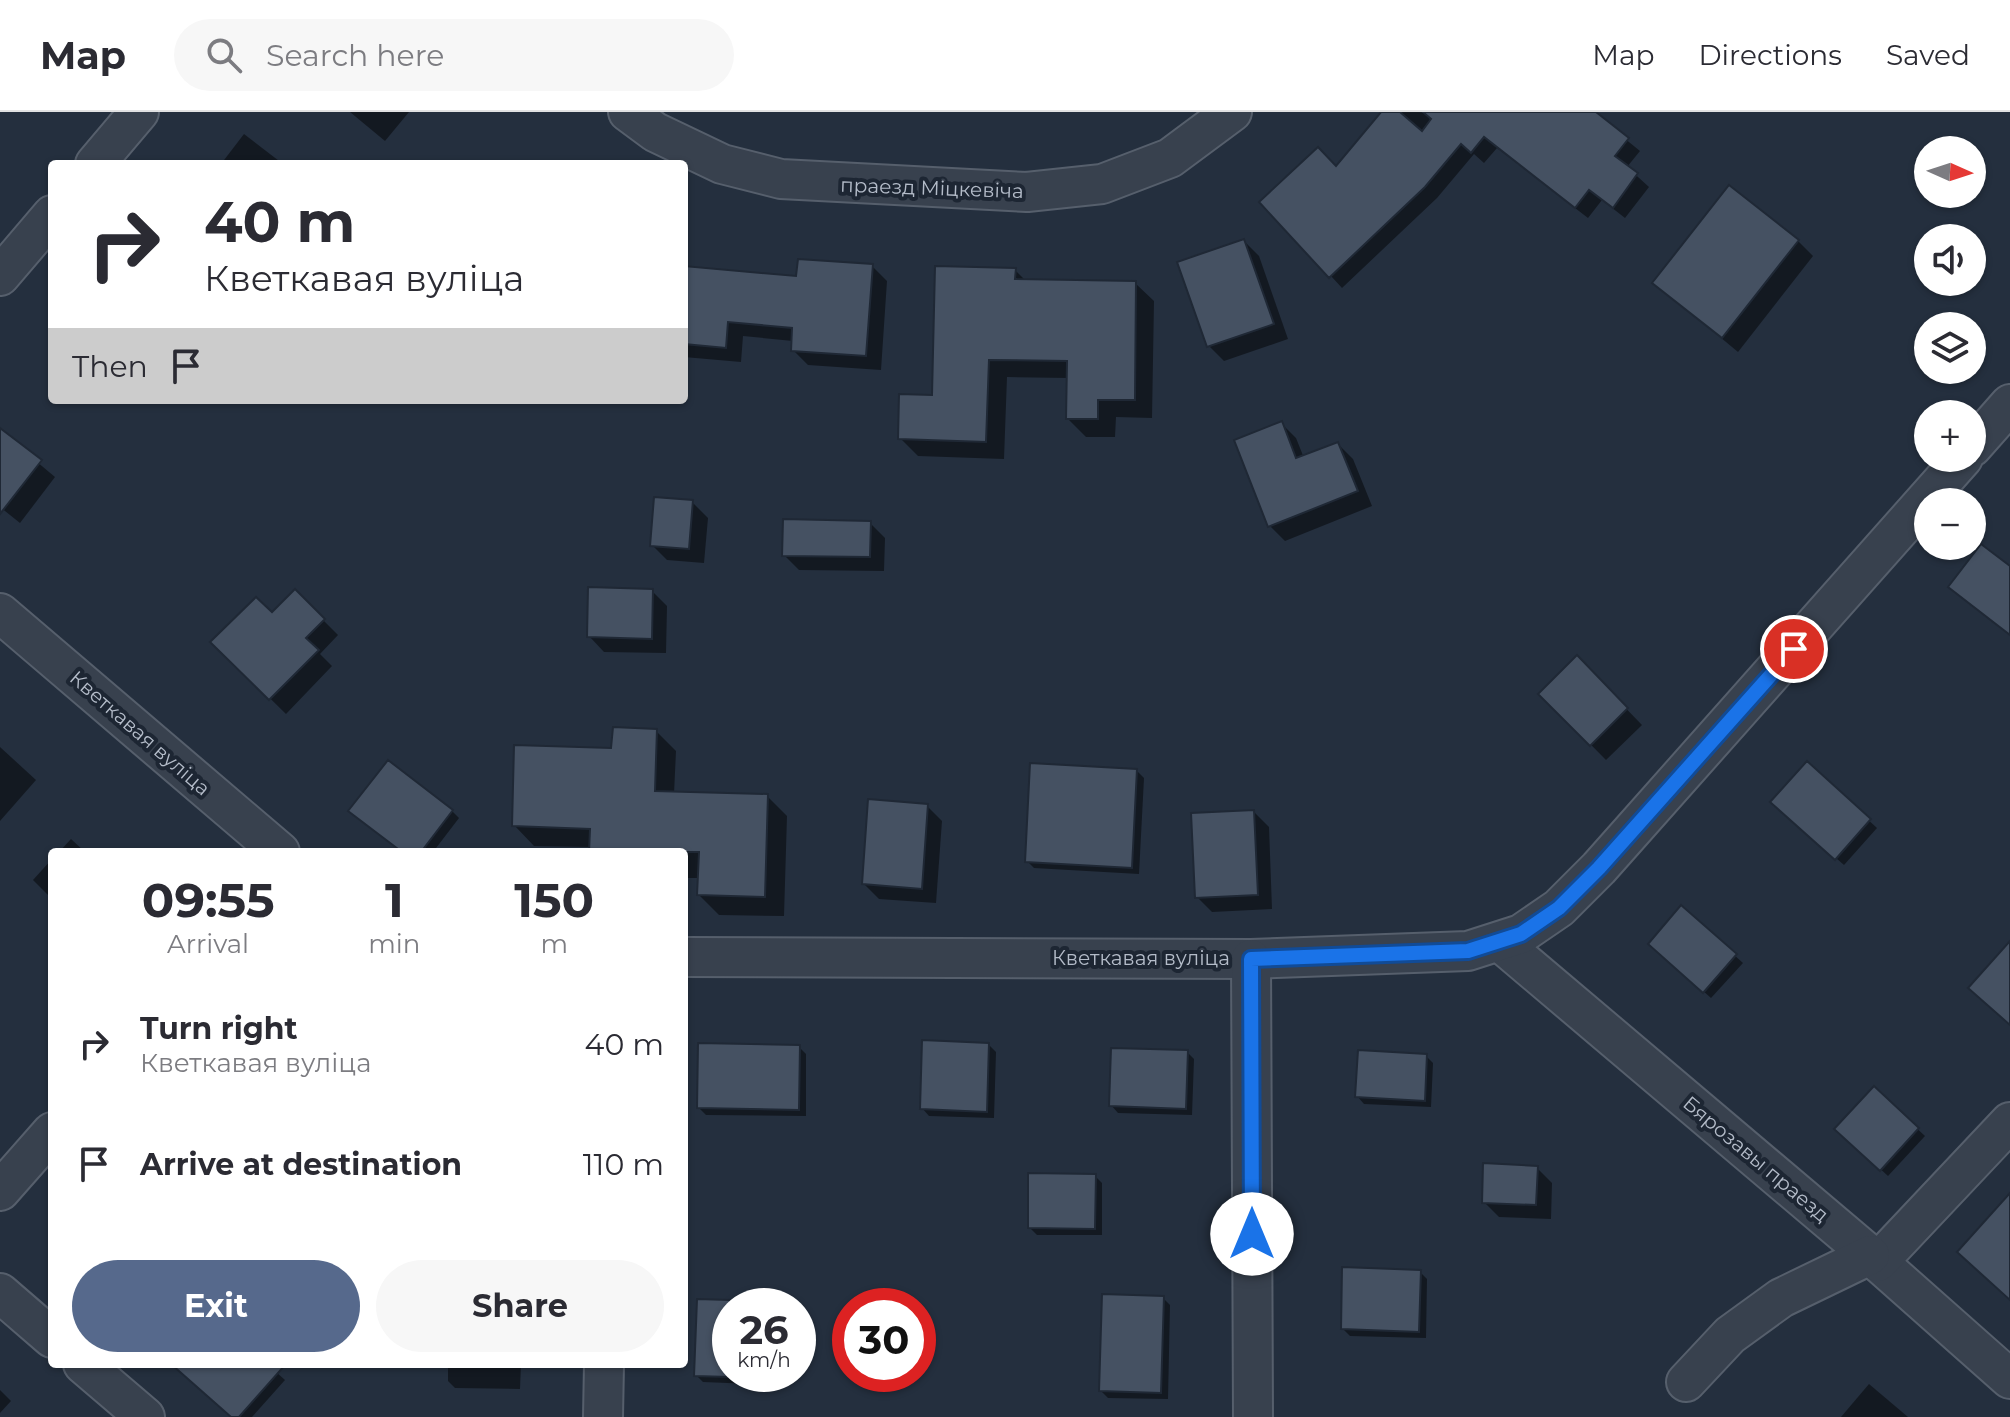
<!DOCTYPE html>
<html lang="en">
<head>
<meta charset="utf-8">
<style>
	body { margin:0; font-family:Montserrat,sans-serif; background:#f7f7f7; color:#2b2b33; height:100vh; display:flex; flex-direction:column; font-size:30px; white-space:nowrap }
	* { box-sizing:border-box; margin:0 }
	p { font-size:26px; color:#7c7c81 }
	.icon { flex:none; width:44px; height:44px; fill:none; stroke:currentColor; stroke-width:2; stroke-linecap:round; stroke-linejoin:round }
	.map { position:relative; flex:1; overflow:hidden }
	.sheet { position:absolute; left:48px; top:736px; width:640px; height:520px; display:flex; flex-direction:column; background:#fff; border-radius:8px; box-shadow:0 2px 6px #0004 }
	.sheet>* { flex:none }
	.banner { position:absolute; left:48px; top:48px; width:640px; height:244px; border-radius:8px; box-shadow:0 2px 6px #0004; background:#fff; color:#2b2b33; overflow:hidden }
	.needle { width:52px; rotate:93deg }
	.controls { position:absolute; left:1914px; top:24px; display:grid; gap:16px }
	.controls a { display:grid; place-items:center; width:72px; height:72px; border-radius:50%; background:#fff; box-shadow:0 2px 6px #0004; font-size:40px }
	.speed { position:absolute; left:712px; top:1176px; display:flex; gap:16px; font-size:40px; font-weight:700; text-align:center }
	.speed>* { display:grid; place-content:center; width:104px; height:104px; border-radius:50%; background:#fff; box-shadow:0 2px 6px #0004; line-height:1 }
	.speed small { font-size:20px; font-weight:400 }
	.speed .limit { border:12px solid #d22; background:#fff; color:#111 }
	.pin { position:absolute; display:grid; place-items:center; width:68px; height:68px; color:#fff; margin:-34px; border:4px solid #fff; border-radius:50%; box-shadow:0 2px 8px #0007 }
	.me { position:absolute; width:88px; margin:-44px; rotate:0deg; stroke-linejoin:round; filter:drop-shadow(0 0 6px #0008) }
	.turn { display:flex; align-items:center; gap:28px; height:168px; padding:0 24px; font-size:36px }
	.turn .icon { width:104px; height:104px; stroke-width:2.5 }
	.turn b { display:block; font-size:56px; line-height:68px }
	.then { display:flex; align-items:center; height:76px; padding:0 24px; background:#0003; gap:16px; font-size:30px }
	.eta { display:flex; justify-content:space-evenly; align-items:center; height:136px; text-align:center }
	.eta b { font-size:48px; font-weight:700; line-height:56px }
	.primary-button { display:flex; gap:16px; margin-top:auto; padding:16px 24px }
	.primary-button a { flex:1; height:92px; border-radius:48px; background:#56698c; color:#fff; font-size:32px; font-weight:700; line-height:92px; text-align:center }
	.primary-button a+a { background:#f7f7f7; color:#2b2b33 }
	ul { padding:0; list-style:none }
	li { display:flex; align-items:center; gap:24px; height:120px; padding:0 24px }
	li div { flex:1 }
	li b { display:block; font-size:30px }
	li em { font-style:normal }
	header { display:flex; align-items:center; gap:48px; box-sizing:border-box; height:112px; padding:0 40px; background:#fff; border-bottom:2px solid #e1e1e2 }
	header strong { font-size:38px }
	nav { display:flex; gap:44px; margin-inline-start:auto; font-size:28px }
	.search { width:560px; height:72px; background:#f7f7f7; display:flex; align-items:center; gap:20px; box-sizing:border-box; padding:0 28px; border-radius:44px; color:#7c7c81; font-size:30px }
	.map>svg:first-child { display:block }
	.shadow { fill:#0007 }
	.building { fill:#455162; stroke:#1f2835; stroke-width:2 }
	.lines { fill:none; stroke-linecap:round; stroke-linejoin:round }
	.street-casing { stroke:#565f6c; stroke-width:42 }
	.street { stroke:#38414e; stroke-width:38 }
	.route-casing { stroke:#114b97; stroke-width:20 }
	.route { stroke:#1a73e8; stroke-width:14 }
	.labels { text-anchor:middle; dominant-baseline:central; stroke-width:8; stroke-linejoin:round; paint-order:stroke }
	.street-label { font-size:20px; fill:#b4bcc9; stroke:#1d2633 }
</style>
</head>
<body>
<header>
<strong>Map</strong>
<div class="search"><svg class="icon" aria-label="search" viewBox="0 0 24 24"><circle cx="10" cy="10" r="6"/><path d="M15 15l6 6"/></svg>Search here</div>
<nav><a>Map</a><a>Directions</a><a>Saved</a></nav>
</header>
<div class="map">
<svg width="2010" height="1305" viewBox="0 0 2010 1305">
	<rect width="100%" height="100%" fill="#242f3e"/>
	<g class="shadow">
		<polygon points="350,0 409,0 385,29"/>
		<polygon points="1383,0 1592,0 1640,39 1627,55 1649,75 1625,106 1602,88 1588,106 1497,36 1484,51 1474,42 1437,86 1342,176 1331,164 1337,57"/>
		<polygon points="244,22 283,52 221,52"/>
		<polygon points="1244,129 1259,144 1288,227 1224,249 1209,234"/>
		<polygon points="1798,129 1813,144 1738,240 1655,171"/>
		<polygon points="872,154 887,169 881,258 808,253 793,238 793,229 743,224 741,250 684,245 684,156 798,166"/>
		<polygon points="1015,158 1026,169 1135,171 1154,189 1152,306 1116,305 1115,325 1086,325 1068,307 1069,266 1007,265 1004,347 918,344 900,326 934,285"/>
		<polygon points="1281,311 1296,326 1304,346 1338,332 1353,347 1372,394 1285,429 1270,414"/>
		<polygon points="0,319 55,365 20,411 0,395"/>
		<polygon points="692,390 708,406 704,451 667,448 652,433"/>
		<polygon points="870,411 885,426 884,459 799,458 784,443"/>
		<polygon points="652,479 667,494 666,541 604,540 589,524"/>
		<polygon points="295,480 338,523 320,542 332,554 286,602 213,530 272,503"/>
		<polygon points="1577,546 1642,613 1606,648 1541,582"/>
		<polygon points="656,619 676,639 674,682 767,684 787,704 784,804 719,803 699,783 700,766 684,766 684,740 591,740 591,735 534,734 514,713 613,638"/>
		<polygon points="0,635 36,668 0,709"/>
		<polygon points="1807,652 1877,716 1844,753 1780,697"/>
		<polygon points="1137,659 1144,666 1139,762 1034,756 1027,749"/>
		<polygon points="927,694 942,709 936,791 879,787 864,772"/>
		<polygon points="452,699 459,706 433,740 402,740"/>
		<polygon points="1254,700 1269,715 1272,797 1212,800 1197,785"/>
		<polygon points="71,727 85,740 59,740"/>
		<polygon points="52,747 52,787 33,768"/>
		<polygon points="1682,796 1743,851 1711,886 1657,838"/>
		<polygon points="989,933 996,940 994,1006 929,1004 922,996"/>
		<polygon points="799,935 806,942 806,1004 706,1003 699,996"/>
		<polygon points="1187,940 1194,947 1192,1003 1118,1001 1111,993"/>
		<polygon points="1426,944 1433,951 1431,995 1364,992 1357,984"/>
		<polygon points="1874,977 1925,1024 1888,1064 1837,1017"/>
		<polygon points="1537,1056 1552,1071 1551,1107 1499,1105 1484,1090"/>
		<polygon points="1095,1064 1102,1071 1102,1123 1037,1123 1030,1116"/>
		<polygon points="1420,1160 1427,1167 1426,1226 1350,1224 1343,1217"/>
		<polygon points="1163,1186 1170,1193 1168,1287 1108,1286 1101,1279"/>
		<polygon points="699,1189 747,1191 750,1194 730,1194 730,1262 752,1262 752,1272 703,1270 696,1263"/>
		<polygon points="175,1252 267,1252 285,1268 252,1305 233,1305"/>
		<polygon points="448,1252 521,1252 520,1277 455,1276 448,1269"/>
		<polygon points="1869,1272 1908,1305 1841,1305"/>
		<polygon points="0,1278 11,1289 0,1301"/>
	</g>
	<g class="building">
		<polygon points="1381,0 1400,0 1422,19 1431,7 1423,0 1596,0 1629,26 1615,44 1638,61 1613,96 1589,78 1575,96 1484,25 1471,41 1461,32 1425,75 1329,166 1259,90 1318,35 1336,54"/>
		<polygon points="1729,73 1799,128 1722,226 1652,171"/>
		<polygon points="1244,127 1274,212 1207,235 1177,150"/>
		<polygon points="798,147 873,152 866,244 791,239 792,216 728,210 726,236 684,232 684,154 796,164"/>
		<polygon points="935,154 1016,156 1015,167 1136,169 1135,288 1098,288 1098,307 1066,307 1067,249 989,248 986,330 898,327 899,282 932,283"/>
		<polygon points="1282,309 1296,346 1338,330 1358,379 1268,415 1234,328"/>
		<polygon points="0,316 42,348 0,402"/>
		<polygon points="654,385 693,388 689,437 650,434"/>
		<polygon points="783,407 871,409 870,445 782,444"/>
		<polygon points="1981,432 2010,454 2010,523 1948,475"/>
		<polygon points="588,475 653,477 652,527 587,525"/>
		<polygon points="295,477 325,507 306,526 319,538 269,588 210,530 256,485 272,500"/>
		<polygon points="1577,543 1628,596 1590,634 1538,582"/>
		<polygon points="613,615 657,617 655,679 768,682 765,785 697,783 699,740 589,740 590,717 512,714 514,633 611,636"/>
		<polygon points="388,648 453,698 421,740 402,740 348,699"/>
		<polygon points="1807,649 1871,707 1835,748 1770,690"/>
		<polygon points="1030,651 1137,657 1132,756 1025,750"/>
		<polygon points="868,687 928,692 922,777 862,772"/>
		<polygon points="1254,698 1258,783 1195,786 1191,701"/>
		<polygon points="1681,793 1737,842 1703,881 1648,832"/>
		<polygon points="2010,829 2010,913 1968,876"/>
		<polygon points="922,928 989,931 987,1000 920,997"/>
		<polygon points="698,931 800,933 799,998 697,996"/>
		<polygon points="1111,936 1188,938 1186,997 1109,994"/>
		<polygon points="1358,938 1427,942 1425,989 1355,985"/>
		<polygon points="1874,974 1919,1016 1880,1059 1834,1017"/>
		<polygon points="1483,1051 1538,1054 1536,1093 1482,1091"/>
		<polygon points="1028,1061 1096,1062 1095,1117 1028,1116"/>
		<polygon points="2010,1081 2010,1188 1957,1140"/>
		<polygon points="1342,1155 1421,1158 1419,1220 1341,1217"/>
		<polygon points="1102,1182 1164,1184 1161,1281 1099,1279"/>
		<polygon points="697,1187 730,1188 730,1265 694,1264"/>
		<polygon points="171,1252 286,1252 239,1305 231,1305"/>
	</g>
	<g class="lines">
		<defs>
			<g id="street">
				<polyline points="628,0 655,20 722,52 781,67 1027,80 1102,72 1170,46 1232,0"/>
				<polyline points="95,52 139,0"/>
				<polyline points="0,164 52,103"/>
				<polyline points="1972,335 2010,292"/>
				<polyline points="0,501 280,740"/>
				<polyline points="1500,830 1878,1150 2010,1267"/>
				<polyline points="684,845 1251,847 1468,839 1521,822 1559,796 1599,756 1963,346"/>
				<polyline points="1251,847 1253,1305"/>
				<polyline points="0,1079 52,1020"/>
				<polyline points="1878,1150 2010,1010"/>
				<polyline points="0,1181 52,1226"/>
				<polyline points="83,1252 145,1305"/>
				<polyline points="1686,1270 1730,1223 1781,1186 1870,1143"/>
				<polyline points="603,1305 604,1252"/>
			</g>
		</defs>
		<use href="#street" class="street-casing"/>
		<use href="#street" class="street"/>
	</g>
	<g class="lines">
		<defs>
			<polyline id="route" points="1252,1122 1251,847 1468,839 1521,822 1559,796 1599,756 1794,537"/>
		</defs>
		<use href="#route" class="route-casing"/>
		<use href="#route" class="route"/>
	</g>
	<g class="labels">
		<g class="street-label">
			<text transform="translate(932 76) rotate(2)">праезд Міцкевіча</text>
			<text transform="translate(140 621) rotate(41)">Кветкавая вуліца</text>
			<text x="1141" y="846">Кветкавая вуліца</text>
			<text transform="translate(1756 1047) rotate(40)">Бярозавы праезд</text>
		</g>
	</g>
</svg>
<div class="controls">
<a><svg class="needle" viewBox="-14 -14 28 28"><path d="M0-13l5 13h-10z" fill="#e53935"/><path d="M0 13l5-13h-10z" fill="#7c7c81"/></svg></a>
<a><svg class="icon" aria-label="sound" viewBox="0 0 24 24"><path d="M4 9h4l5-4v14l-5-4H4zM17 9q2 3 0 6"/></svg></a>
<a><svg class="icon" aria-label="layers" viewBox="0 0 24 24"><path d="M12 4l9 5-9 5-9-5zM3 14l9 5 9-5"/></svg></a>
<a>+</a>
<a>−</a>
</div>
<div class="speed"><div>26<small>km/h</small></div><div class="limit">30</div></div>
<div class="pin" style="left:1794px;top:537px;background:#d93025"><svg class="icon" aria-label="arrive" viewBox="0 0 24 24"><path d="M6 21V4h12l-3 4 3 4H6"/></svg></div>
<svg class="me" style="left:1252px;top:1122px" viewBox="-20 -20 40 40"><circle r="19" fill="#fff"/><path d="M0-13L10 11 0 6-10 11z" fill="#1a73e8"/></svg>
<div class="banner">
<div class="turn"><svg class="icon" aria-label="right" viewBox="0 0 24 24"><path d="M7 20v-9h11M14 6l5 5-5 5"/></svg><div><b>40 m</b>Кветкавая вуліца</div></div>
<div class="then">Then<svg class="icon" aria-label="arrive" viewBox="0 0 24 24"><path d="M6 21V4h12l-3 4 3 4H6"/></svg></div>
</div>
<section class="sheet">
<div class="eta">
<div><b>09:55</b><p>Arrival</p></div>
<div><b>1</b><p>min</p></div>
<div><b>150</b><p>m</p></div>
</div>
<ul>
<li><svg class="icon" aria-label="right" viewBox="0 0 24 24"><path d="M7 20v-9h11M14 6l5 5-5 5"/></svg><div><b>Turn right</b><p>Кветкавая вуліца</p></div><em>40 m</em></li>
<li><svg class="icon" aria-label="arrive" viewBox="0 0 24 24"><path d="M6 21V4h12l-3 4 3 4H6"/></svg><div><b>Arrive at destination</b></div><em>110 m</em></li>
</ul>
<div class="primary-button"><a>Exit</a><a>Share</a></div>
</section>
</div>
</body>
</html>
